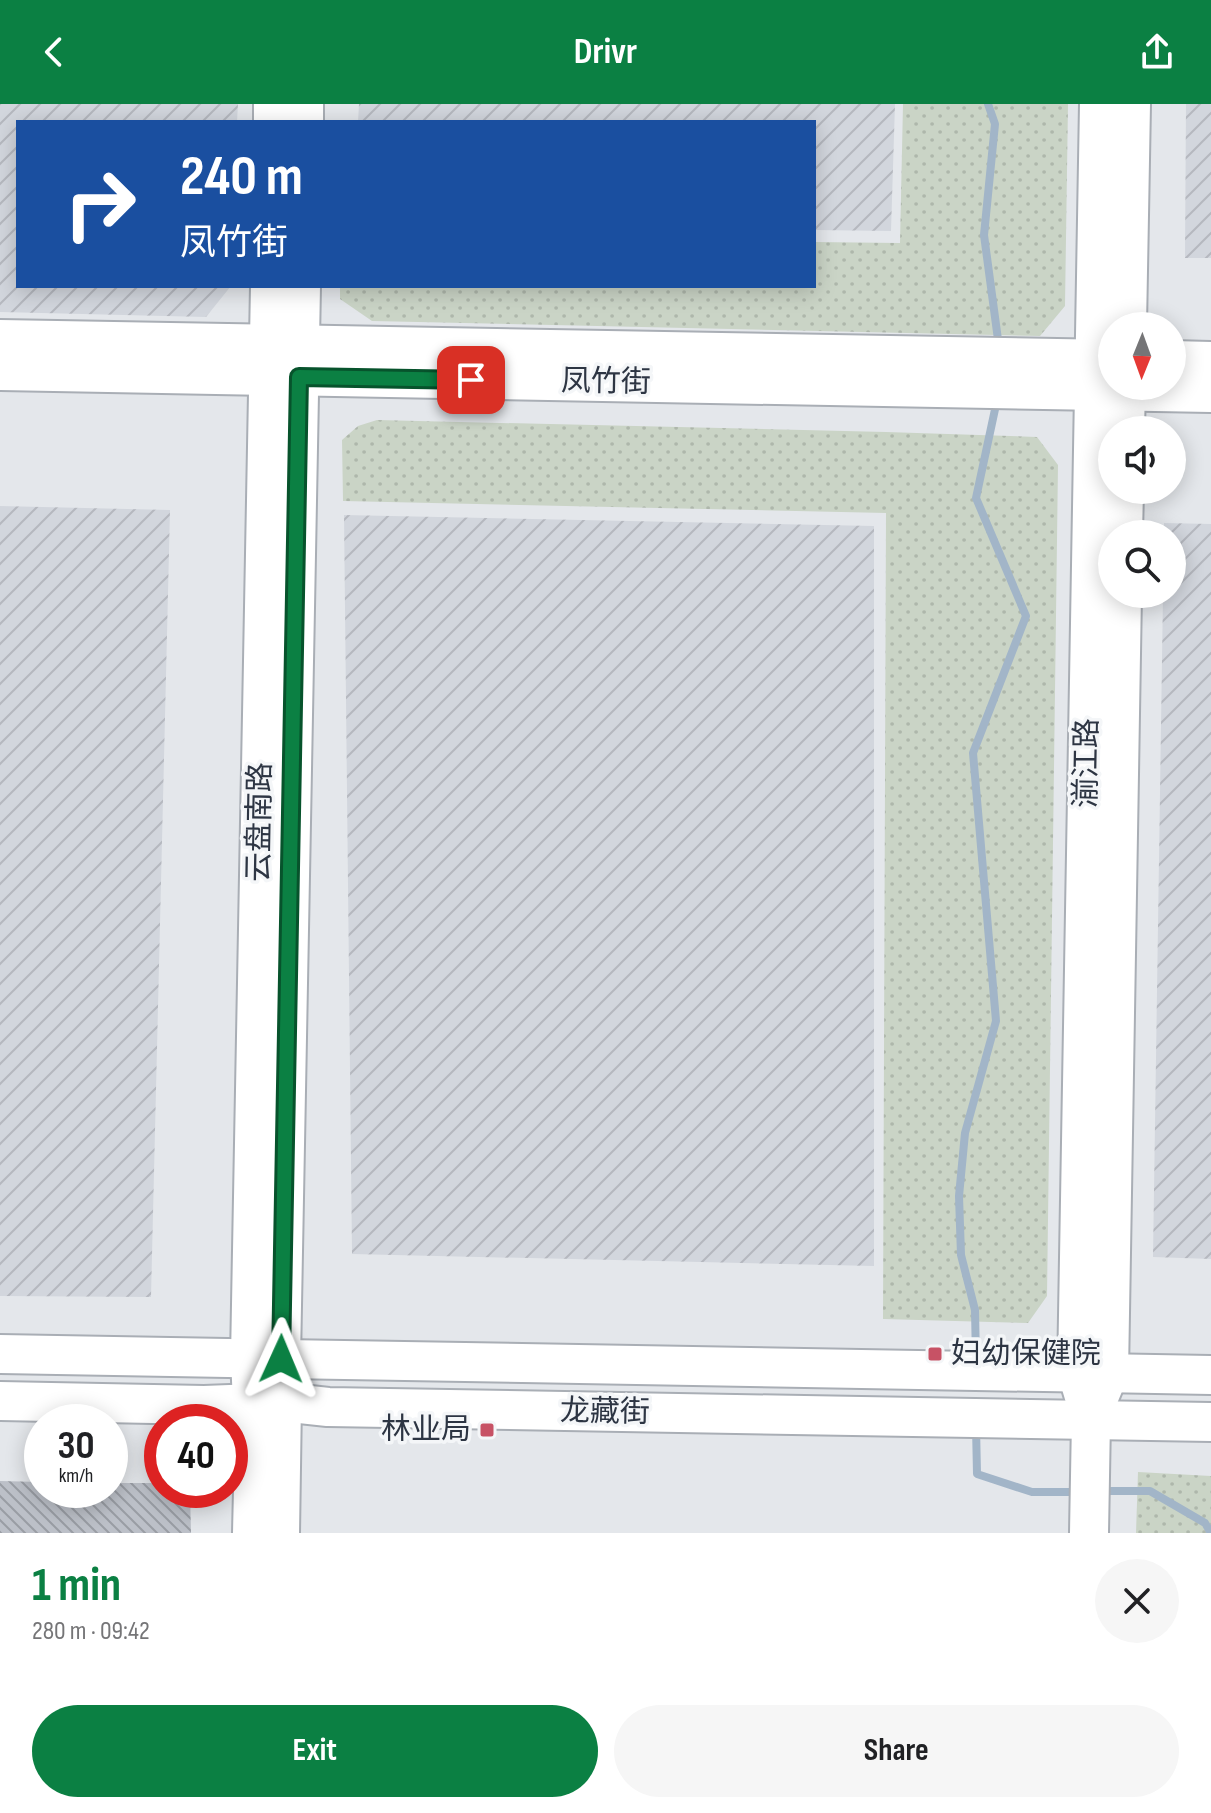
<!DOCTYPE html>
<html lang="en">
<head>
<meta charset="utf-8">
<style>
	body { margin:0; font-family:"Sofia Sans Condensed","Noto Sans SC",sans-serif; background:#f6f6f6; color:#202124; height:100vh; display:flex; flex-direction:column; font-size:30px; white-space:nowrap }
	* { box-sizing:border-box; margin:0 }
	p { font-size:26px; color:#757577 }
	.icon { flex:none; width:44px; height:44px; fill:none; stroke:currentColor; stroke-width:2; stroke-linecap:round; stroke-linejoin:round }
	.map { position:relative; height:1429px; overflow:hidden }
	.sheet { display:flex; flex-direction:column; background:#fff; flex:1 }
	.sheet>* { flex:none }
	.banner { position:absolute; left:16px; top:16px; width:800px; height:168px; border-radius:0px; box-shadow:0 4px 20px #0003; background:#1a4fa0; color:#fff; overflow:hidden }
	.needle { width:52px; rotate:181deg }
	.tools { position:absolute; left:1098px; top:208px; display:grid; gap:16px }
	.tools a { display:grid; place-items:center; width:88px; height:88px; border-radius:50%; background:#fff; box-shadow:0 4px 20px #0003; font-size:40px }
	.speed { position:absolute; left:24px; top:1300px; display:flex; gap:16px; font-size:40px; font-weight:700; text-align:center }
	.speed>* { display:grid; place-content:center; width:104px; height:104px; border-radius:50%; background:#fff; box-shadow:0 4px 20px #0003; line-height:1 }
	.speed small { font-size:20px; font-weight:400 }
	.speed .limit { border:12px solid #d22; background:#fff; color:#111 }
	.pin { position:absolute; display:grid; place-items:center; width:68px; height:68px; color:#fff; margin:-34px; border-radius:16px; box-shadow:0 4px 12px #0006 }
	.me { position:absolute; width:88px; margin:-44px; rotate:1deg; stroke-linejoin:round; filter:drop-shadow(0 0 6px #0008) }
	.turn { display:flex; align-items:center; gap:28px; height:168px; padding:0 32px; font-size:36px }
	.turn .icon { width:104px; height:104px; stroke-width:2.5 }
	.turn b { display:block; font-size:56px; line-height:68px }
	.round { display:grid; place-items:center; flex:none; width:84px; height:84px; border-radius:42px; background:#f6f6f6 }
	.summary { display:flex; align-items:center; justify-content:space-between; height:136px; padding:0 32px }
	h1 { font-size:48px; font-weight:700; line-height:60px; color:#0b8043 }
	.primary-button { display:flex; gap:16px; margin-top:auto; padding:16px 32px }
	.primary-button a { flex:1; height:92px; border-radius:48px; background:#0b8043; color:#fff; font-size:32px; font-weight:700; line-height:92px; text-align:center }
	.primary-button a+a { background:#f6f6f6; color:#202124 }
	header { display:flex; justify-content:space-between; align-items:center; height:104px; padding:0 32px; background:#0b8043; color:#fff; font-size:36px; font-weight:700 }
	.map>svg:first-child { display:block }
	.industrial { fill:url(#industrial-furrows) }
	.park { fill:url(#park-dots) }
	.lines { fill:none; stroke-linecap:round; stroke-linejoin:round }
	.stream { stroke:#a2b5c8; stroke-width:8 }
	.building { fill:url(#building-back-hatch) }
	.secondary-casing { stroke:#a9aeb5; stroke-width:42 }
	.secondary { stroke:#fff; stroke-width:38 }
	.route-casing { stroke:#07532c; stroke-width:20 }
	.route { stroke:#0b8043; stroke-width:14 }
	.poi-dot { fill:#c75265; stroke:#f4f6f8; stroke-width:3 }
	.labels { text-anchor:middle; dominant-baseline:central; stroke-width:7; stroke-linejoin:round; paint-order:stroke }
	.street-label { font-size:30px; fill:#2d3543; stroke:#f4f6f8 }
	.poi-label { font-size:30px; fill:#2d3543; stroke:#f4f6f8; text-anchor:start }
</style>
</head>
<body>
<header><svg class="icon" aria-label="back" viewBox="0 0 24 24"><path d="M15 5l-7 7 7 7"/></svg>Drivr<svg class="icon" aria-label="share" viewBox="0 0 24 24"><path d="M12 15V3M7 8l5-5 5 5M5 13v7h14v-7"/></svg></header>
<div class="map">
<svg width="1211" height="1429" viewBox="0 0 1211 1429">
	<defs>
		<pattern id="industrial-furrows" width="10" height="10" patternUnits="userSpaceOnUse" patternTransform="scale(2)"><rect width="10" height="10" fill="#d2d6dd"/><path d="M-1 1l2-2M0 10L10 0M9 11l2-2" fill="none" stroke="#b5b8bf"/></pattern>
		<pattern id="park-dots" width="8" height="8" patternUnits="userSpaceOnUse" patternTransform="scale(2)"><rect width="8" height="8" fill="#cad4c6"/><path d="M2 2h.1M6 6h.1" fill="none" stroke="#aeb7ab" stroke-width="1.8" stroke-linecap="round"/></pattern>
		<pattern id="building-back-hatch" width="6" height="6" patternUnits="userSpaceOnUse" patternTransform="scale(2)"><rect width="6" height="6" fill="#bcc0c8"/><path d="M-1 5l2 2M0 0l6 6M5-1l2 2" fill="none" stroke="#999da4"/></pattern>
	</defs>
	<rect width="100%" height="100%" fill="#e4e7eb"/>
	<g class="industrial">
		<polygon points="0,0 238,0 237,18 18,18 18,182 231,182 206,213 0,208"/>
		<polygon points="359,0 895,0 891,127 814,126 814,18 358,18"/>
		<polygon points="1186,0 1211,0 1211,154 1185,154"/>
		<polygon points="0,402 170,406 151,1193 0,1192"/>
		<polygon points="344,411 874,422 874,1162 352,1150"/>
		<polygon points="1164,419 1211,420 1211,1155 1153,1153 1163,490 1172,490 1172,430 1164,430"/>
	</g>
	<g class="park">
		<polygon points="903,0 1068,0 1065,202 1040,232 372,217 340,195 340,182 814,182 814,138 900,139"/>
		<polygon points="377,316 886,328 1037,333 1058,361 1047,1192 1028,1219 883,1215 886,409 343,397 342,336 358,322"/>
		<polygon points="1138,1368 1211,1372 1211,1429 1136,1429"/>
	</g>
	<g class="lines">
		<g class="stream">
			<polyline points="988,0 995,20 984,131 999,243"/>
			<polyline points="976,1256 975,1206 961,1151 959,1092 965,1029 996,917 973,649 1026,512 976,394 997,296"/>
			<polyline points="976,1322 977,1370 1032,1388 1080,1388"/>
			<polyline points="1098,1387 1150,1387 1205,1419 1211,1429"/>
		</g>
	</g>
	<polygon class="building" points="0,1377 42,1378 42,1386 110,1386 110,1379 162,1379 162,1386 190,1386 191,1429 0,1429"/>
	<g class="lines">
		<defs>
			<g id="secondary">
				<polyline points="273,18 273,0"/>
				<polyline points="304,18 304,0"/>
				<polyline points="1127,222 1131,0"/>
				<polyline points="0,235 1112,255"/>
				<polyline points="1172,256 1211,257"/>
				<polyline points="0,267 1211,289"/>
				<polyline points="1125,326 1126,282"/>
				<polyline points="1123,430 1124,386"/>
				<polyline points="0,1250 1211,1271"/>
				<polyline points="1100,1291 1109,1269 1122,490"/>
				<polyline points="0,1297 204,1301 282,1298 328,1303 1211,1318"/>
				<polyline points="252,1429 254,1343 250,1254 270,182"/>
				<polyline points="280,1429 282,1298 281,1255 301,182"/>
				<polyline points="1089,1429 1091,1316 1077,1269 1099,0"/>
			</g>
		</defs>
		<use href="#secondary" class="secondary-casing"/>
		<use href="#secondary" class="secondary"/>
	</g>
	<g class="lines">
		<defs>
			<polyline id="route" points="281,1255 299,273 471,276"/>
		</defs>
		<use href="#route" class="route-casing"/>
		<use href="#route" class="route"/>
	</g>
	<g class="poi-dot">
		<rect x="927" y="1242" width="16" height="16" rx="4"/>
		<rect x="479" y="1318" width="16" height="16" rx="4"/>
	</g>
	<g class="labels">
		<g class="street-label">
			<text transform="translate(606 278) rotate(1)">凤竹街</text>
			<text transform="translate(1087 659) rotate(-89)">湔江路</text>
			<text transform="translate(260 718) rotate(-89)">云盘南路</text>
			<text transform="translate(605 1308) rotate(1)">龙藏街</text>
		</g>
		<g class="poi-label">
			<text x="951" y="1250">妇幼保健院</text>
			<text x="471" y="1326" text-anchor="end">林业局</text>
		</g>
	</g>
</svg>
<div class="tools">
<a><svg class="needle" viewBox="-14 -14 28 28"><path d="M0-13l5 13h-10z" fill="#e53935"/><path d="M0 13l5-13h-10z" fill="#757577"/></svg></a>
<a><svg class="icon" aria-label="sound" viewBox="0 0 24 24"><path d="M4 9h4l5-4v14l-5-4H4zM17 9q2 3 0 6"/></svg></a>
<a><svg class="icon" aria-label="search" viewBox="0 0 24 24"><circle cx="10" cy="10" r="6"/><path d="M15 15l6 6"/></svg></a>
</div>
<div class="speed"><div>30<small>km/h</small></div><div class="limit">40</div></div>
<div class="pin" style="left:471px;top:276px;background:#d93025"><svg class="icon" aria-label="arrive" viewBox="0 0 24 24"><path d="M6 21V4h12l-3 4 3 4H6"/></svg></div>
<svg class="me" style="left:281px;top:1255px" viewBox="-20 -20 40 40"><path d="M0-17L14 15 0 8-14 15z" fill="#0b8043" stroke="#fff" stroke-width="4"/></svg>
<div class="banner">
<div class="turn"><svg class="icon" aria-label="right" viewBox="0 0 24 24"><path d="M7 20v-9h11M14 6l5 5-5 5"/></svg><div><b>240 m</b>凤竹街</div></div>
</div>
</div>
<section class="sheet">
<div class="summary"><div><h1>1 min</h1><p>280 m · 09:42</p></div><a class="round"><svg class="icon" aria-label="close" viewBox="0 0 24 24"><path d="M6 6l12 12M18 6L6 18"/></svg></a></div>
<div class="primary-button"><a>Exit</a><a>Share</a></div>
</section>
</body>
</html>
